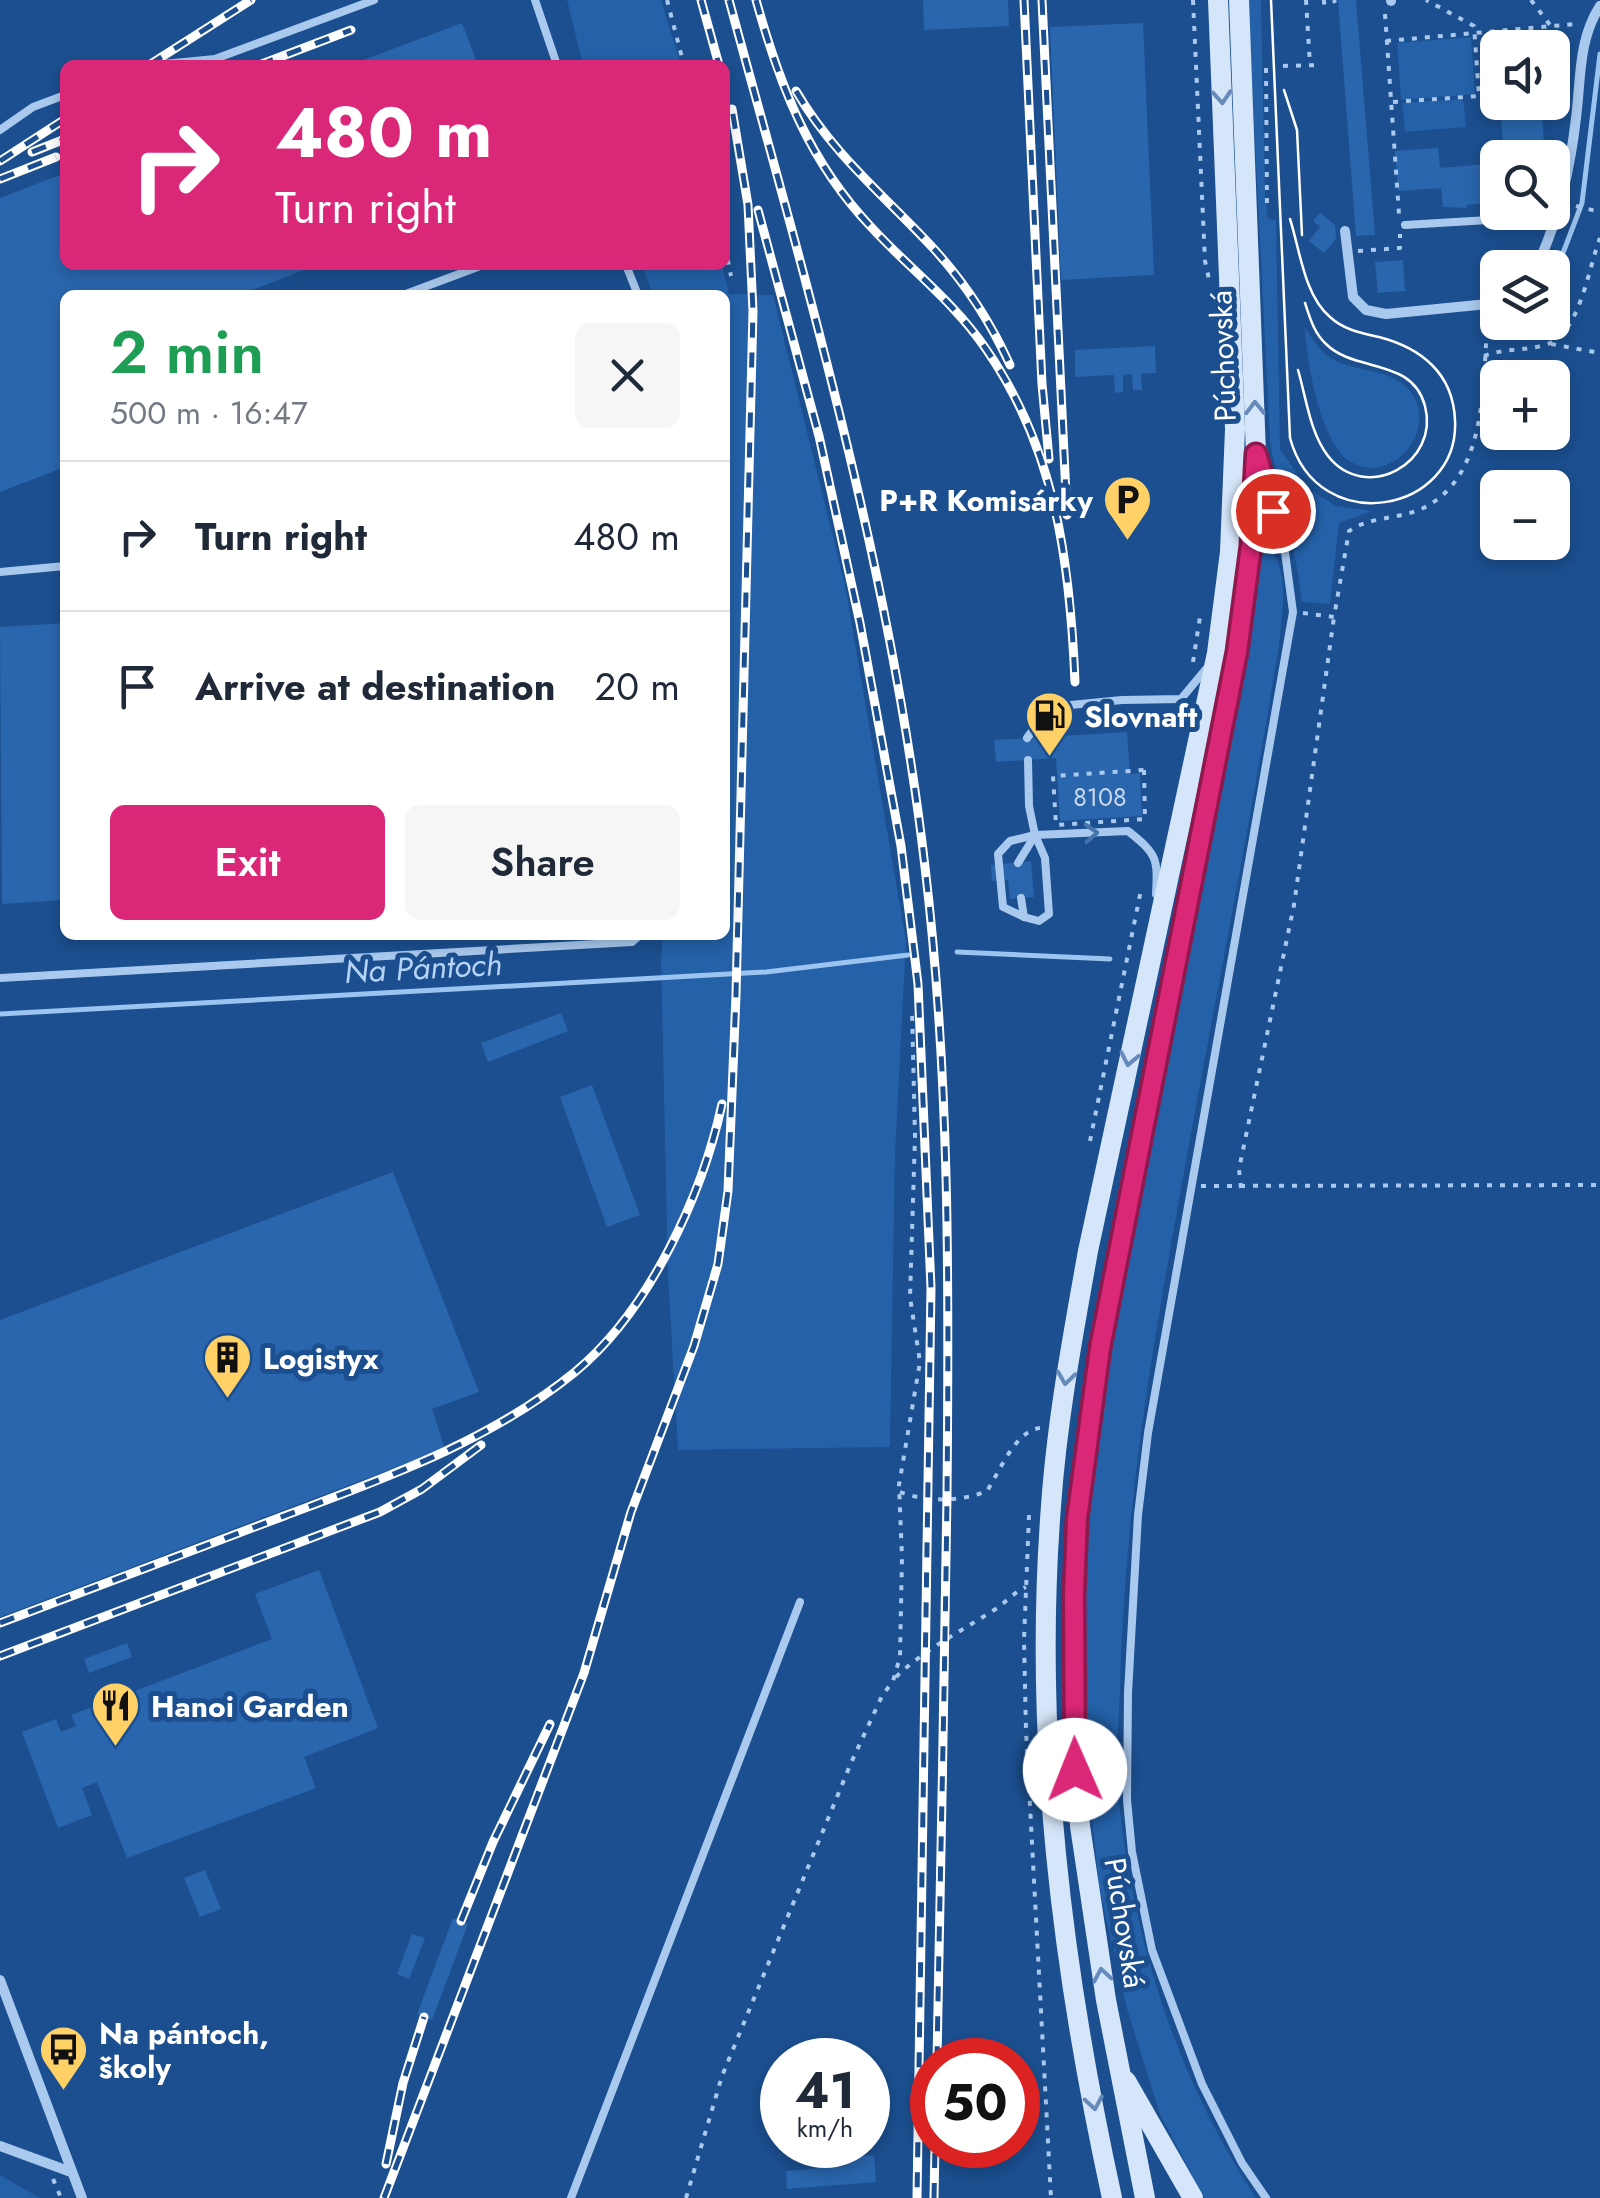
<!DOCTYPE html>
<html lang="en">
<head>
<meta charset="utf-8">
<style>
	body { margin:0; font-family:Jost,sans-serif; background:#f6f6f7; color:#1f2937; height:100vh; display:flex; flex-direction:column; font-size:38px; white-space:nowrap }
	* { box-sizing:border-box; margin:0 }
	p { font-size:32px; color:#747a83 }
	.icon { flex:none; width:55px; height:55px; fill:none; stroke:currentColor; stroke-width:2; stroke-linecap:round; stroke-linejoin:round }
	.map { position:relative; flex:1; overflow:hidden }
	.sheet { position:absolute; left:60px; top:290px; width:670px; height:650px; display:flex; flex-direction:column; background:#fff; border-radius:15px; box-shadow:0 5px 15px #0003 }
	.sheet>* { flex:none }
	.guide { position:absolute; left:60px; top:60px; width:670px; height:210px; border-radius:15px; box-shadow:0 5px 15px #0003; background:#db2777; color:#fff; overflow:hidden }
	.tools { position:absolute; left:1480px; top:30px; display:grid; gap:20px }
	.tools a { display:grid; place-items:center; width:90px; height:90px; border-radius:15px; background:#fff; box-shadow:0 5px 15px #0003; font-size:50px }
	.speed { position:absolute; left:760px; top:2038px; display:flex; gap:20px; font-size:50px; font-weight:700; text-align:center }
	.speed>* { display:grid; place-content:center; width:130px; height:130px; border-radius:50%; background:#fff; box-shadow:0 5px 15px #0003; line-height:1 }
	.speed small { font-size:25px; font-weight:400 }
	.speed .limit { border:15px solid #d22; background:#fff; color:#111 }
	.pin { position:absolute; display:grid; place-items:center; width:85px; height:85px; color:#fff; margin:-42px; border:5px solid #fff; border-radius:50%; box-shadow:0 2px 10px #0007 }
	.me { position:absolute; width:110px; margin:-55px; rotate:359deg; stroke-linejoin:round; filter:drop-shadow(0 0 8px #0008) }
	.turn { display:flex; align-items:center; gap:35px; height:210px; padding:0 50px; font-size:45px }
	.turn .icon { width:130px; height:130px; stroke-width:2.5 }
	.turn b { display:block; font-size:70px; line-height:85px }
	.round { display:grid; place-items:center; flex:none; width:105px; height:105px; border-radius:15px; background:#f6f6f7 }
	.overview { display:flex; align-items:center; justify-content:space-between; height:170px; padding:0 50px }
	h1 { font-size:60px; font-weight:600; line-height:75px; color:#1e9e55 }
	.primary-button { display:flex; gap:20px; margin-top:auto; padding:20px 50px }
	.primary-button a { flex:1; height:115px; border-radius:15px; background:#db2777; color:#fff; font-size:40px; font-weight:600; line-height:115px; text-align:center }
	.primary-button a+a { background:#f6f6f7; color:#1f2937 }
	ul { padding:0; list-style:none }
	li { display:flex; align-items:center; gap:30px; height:150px; padding:0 50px; border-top:2px solid #e0e1e3 }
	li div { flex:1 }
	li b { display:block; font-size:38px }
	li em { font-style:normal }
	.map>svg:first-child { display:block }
	.green { fill:#2461a8 }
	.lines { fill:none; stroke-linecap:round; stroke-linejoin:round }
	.stream { stroke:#9cc4f0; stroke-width:5 }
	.building { fill:#2a66ad }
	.path { stroke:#a9c9ee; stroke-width:4; stroke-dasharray:5 8; stroke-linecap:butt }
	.service { stroke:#a9c9ee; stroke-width:8 }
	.minor { stroke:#a9c9ee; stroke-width:10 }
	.secondary { stroke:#d6e6fa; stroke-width:20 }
	.tram { stroke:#fff; stroke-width:2.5 }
	.rail-casing { stroke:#fff; stroke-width:9 }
	.rail { stroke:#1b4f8f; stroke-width:5; stroke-dasharray:15; stroke-linecap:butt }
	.oneway { stroke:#668bba }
	.oneway2 { stroke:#4674ac }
	.route-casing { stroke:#8e194d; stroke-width:25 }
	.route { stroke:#db2777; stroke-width:18 }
	.labels { text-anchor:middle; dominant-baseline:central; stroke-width:10; stroke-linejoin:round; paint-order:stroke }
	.number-label { font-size:25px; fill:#cad9ea }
	.street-label { font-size:30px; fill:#fff; stroke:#1b4f8f }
	.poi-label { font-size:30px; font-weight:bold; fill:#fff; stroke:#1b4f8f; text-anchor:start }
	.water-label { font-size:32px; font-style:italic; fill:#b5d3f5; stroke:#1b4f8f }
</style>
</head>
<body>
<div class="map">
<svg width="1600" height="2198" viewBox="0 0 1600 2198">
	<rect width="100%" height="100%" fill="#1b4f8f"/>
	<g class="green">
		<polygon points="567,0 661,0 681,65 583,65"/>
		<path d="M1248 0H1261L1265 194 1268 219 1276 220 1280 449 1307 488 1336 506 1372 511 1339 523 1330 604 1302 602C1296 547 1279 495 1270 441Z"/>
		<polygon points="1471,37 1475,94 1401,100 1397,43"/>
		<polygon points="1463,99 1466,127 1405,132 1402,103"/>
		<polygon points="642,265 722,265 729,294 773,295 845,585 906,941 895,1154 890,1447 678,1450 668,1275 661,959 663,935 725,935 725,295 653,295"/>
		<path d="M1305 327C1313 340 1322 355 1336 361 1361 373 1395 368 1412 394 1438 430 1392 486 1351 462 1321 445 1306 361 1305 327Z"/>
		<path d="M1271 550C1290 576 1282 614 1279 645 1242 877 1193 1107 1155 1339 1136 1455 1123 1571 1120 1689 1119 1723 1114 1759 1118 1793 1132 1937 1176 2077 1256 2198H1204L1160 2114 1127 2009 1099 1886 1088 1779 1083 1625 1092 1484 1107 1375 1207 851 1242 693 1261 557 1265 551Z"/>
		<polygon points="0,2175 40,2198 0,2198"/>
	</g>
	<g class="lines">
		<g class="stream">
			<polyline points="1552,282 1582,203 1600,54"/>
			<polyline points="1497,321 1498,321"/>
			<polyline points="957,952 1110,959"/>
			<polyline points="0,1014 766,972 908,955"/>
		</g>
	</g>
	<g class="building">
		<polygon points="923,0 1008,0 1009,26 924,30"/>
		<polygon points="1338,0 1356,0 1375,235 1356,236"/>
		<polygon points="462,23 478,65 350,65"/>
		<polygon points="1143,23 1154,275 1061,280 1050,27"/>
		<polygon points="1549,31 1551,48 1512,48 1511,35"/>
		<polygon points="1500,102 1541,102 1545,158 1504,158"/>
		<polygon points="1438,148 1440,168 1498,163 1498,202 1467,205 1467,208 1443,207 1441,188 1398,191 1395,151"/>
		<polygon points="65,173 65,265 317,265 239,295 65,295 65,467 0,492 0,198"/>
		<polygon points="1320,213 1335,225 1336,239 1324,253 1309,241 1320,227 1313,221"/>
		<polygon points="1403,260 1405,291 1378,293 1375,262"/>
		<polygon points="1155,346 1156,373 1141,374 1142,390 1133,390 1132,374 1123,375 1123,392 1115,393 1114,375 1075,377 1075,350"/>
		<polygon points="65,623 65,900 2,904 0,627"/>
		<polygon points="1127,732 1130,774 1140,773 1142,816 1060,821 1056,758 996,762 994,740"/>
		<polygon points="1031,861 1034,897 1010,899 1008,880 992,881 991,865"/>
		<polygon points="561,1013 568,1031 488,1062 481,1043"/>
		<polygon points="592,1085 640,1215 607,1227 560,1097"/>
		<polygon points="393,1172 479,1392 432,1409 445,1449 0,1617 0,1320"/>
		<polygon points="319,1570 378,1728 304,1757 316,1788 127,1858 97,1782 82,1788 92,1815 58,1828 22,1732 56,1719 61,1732 76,1726 71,1715 272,1639 255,1594"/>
		<polygon points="127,1643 132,1657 89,1673 84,1659"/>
		<polygon points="205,1870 221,1909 200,1917 184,1878"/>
		<polygon points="453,1918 468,1924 432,2020 417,2014"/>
		<polygon points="412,1934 425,1938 409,1979 397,1974"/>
		<polygon points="874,2155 876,2182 787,2189 786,2171 846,2166 846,2157"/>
	</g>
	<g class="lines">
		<g class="path">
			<polyline points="667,0 684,65"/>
			<polyline points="1193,0 1205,261 1209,279"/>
			<polyline points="1306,0 1310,65"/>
			<polyline points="1324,0 1324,3 1328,0"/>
			<polyline points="1334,0 1335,3"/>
			<polyline points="1531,0 1550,25"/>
			<polyline points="1385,14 1399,214"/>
			<polyline points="1386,41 1575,24"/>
			<polyline points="1283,66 1321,65"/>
			<polyline points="1266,68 1267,207"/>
			<polyline points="1393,102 1479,96 1474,26 1426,0"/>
			<polyline points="1576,206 1600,212"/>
			<polyline points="725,247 731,276"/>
			<polyline points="1358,251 1400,248 1400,234"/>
			<polyline points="1551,344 1600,353"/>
			<path d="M1484 356C1504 348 1525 351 1545 345 1580 335 1588 269 1600 238"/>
			<path d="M1303 613 1334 617 1349 531C1368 517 1399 519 1421 509 1490 478 1482 378 1488 315"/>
			<polyline points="1193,662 1200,617"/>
			<polygon points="1144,770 1145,819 1056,825 1053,776"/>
			<polyline points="1090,1141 1141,890"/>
			<polyline points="1201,1186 1600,1185"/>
			<polyline points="1241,1188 1239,1169 1294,905 1334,617"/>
			<path d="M900 1492C926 1502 961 1502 987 1491 1000 1471 1015 1431 1040 1428"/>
			<polyline points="1029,1515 1024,1640 1026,1731 1051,2198"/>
			<path d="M896 1677C925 1649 960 1632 994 1610 1006 1603 1012 1593 1026 1587"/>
			<polyline points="53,2179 61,2198"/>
			<polyline points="686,2198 722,2076 851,1763 882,1696 893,1681 900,1657 902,1557 899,1485 920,1362 910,1297 915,1136 912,1010"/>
		</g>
		<g class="service">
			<polyline points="535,0 557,65"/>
			<polyline points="153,65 215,59 374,0"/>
			<polyline points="0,130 33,107 65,95"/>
			<polyline points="1405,225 1557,216"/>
			<polyline points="626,265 638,295"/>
			<polyline points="403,295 483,265"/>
			<polyline points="1262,473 1284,545 1293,612 1148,1433 1138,1515 1128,1693 1127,1800 1132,1852 1152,1950 1202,2084 1242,2163 1266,2198"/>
			<polyline points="0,572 65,566"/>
			<polyline points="1027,738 1050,707 1122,700 1181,699 1206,669"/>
			<path d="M1028 760 1029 806 1035 835 1128 831C1157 854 1158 858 1156 894"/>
			<polyline points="1018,863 1034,837"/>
			<polyline points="1021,898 1024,917 1039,921 1049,914 1045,858 1035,835"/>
			<polyline points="1024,917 1003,907 998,854 1010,841 1035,835"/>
			<polyline points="0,978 632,942 640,935"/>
			<polyline points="571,2198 800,1602"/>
		</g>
		<g class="minor">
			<polyline points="1391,0 1391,1"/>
			<polyline points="1345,231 1353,297 1366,310 1386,314 1498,303"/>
			<path d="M1536 268C1559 220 1570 171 1576 118 1581 79 1578 40 1600 6"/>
			<polyline points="0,1980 82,2198"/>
			<polyline points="0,2146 71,2172"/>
		</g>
		<g class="secondary">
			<polyline points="1126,2081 1193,2198"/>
			<path d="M1112 2198C1062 1969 1033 1740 1051 1506 1057 1420 1073 1335 1088 1251L1217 653 1230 552 1235 429 1218 0"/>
			<polyline points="1145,2198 1106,2000 1080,1826 1073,1692 1077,1519 1106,1312 1237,652 1251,546 1256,454 1239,0"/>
		</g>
		<g class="tram">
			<path d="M1271 0 1290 438C1318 540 1460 513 1455 420 1453 373 1421 348 1379 337 1361 333 1344 330 1330 317 1304 295 1300 250 1290 219"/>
			<polyline points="1284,90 1297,130 1302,235"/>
			<path d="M1298 370C1306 397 1310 433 1328 456 1366 504 1440 463 1425 406 1412 357 1355 373 1326 344 1314 333 1310 318 1305 303"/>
		</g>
		<defs>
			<g id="rail">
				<polyline points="701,0 719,65"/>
				<path d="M729 0C807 286 891 572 925 867 950 1076 949 1285 947 1495 945 1683 940 1872 937 2060"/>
				<path d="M756 0C780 86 809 162 872 228 910 269 954 302 986 349 1056 450 1070 563 1075 682"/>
				<polyline points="1024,0 1042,384 1049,459"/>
				<polyline points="1042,0 1067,515"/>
				<polyline points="149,65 251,0"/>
				<polyline points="259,65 351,30"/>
				<path d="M796 91C834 156 885 196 934 249 965 283 991 323 1010 365"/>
				<polyline points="32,152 65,139"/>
				<polyline points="0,161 65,119"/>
				<polyline points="0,179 56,157"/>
				<polyline points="758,210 819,436 860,623 901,846 918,984 931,1288 917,2198"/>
				<path d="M0 1623C95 1587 189 1552 284 1516 385 1478 489 1442 575 1372 649 1311 702 1196 722 1104"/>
				<polyline points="0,1656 380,1512 422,1489 481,1445"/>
				<polyline points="461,1921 493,1842 550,1724"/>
				<polyline points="386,2164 403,2083 424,2017"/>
				<polyline points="384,2198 584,1673 631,1512 694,1346 718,1264 728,1191 736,995 753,311 748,205 732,109"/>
				<polyline points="934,2198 935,2145"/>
			</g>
		</defs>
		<use href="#rail" class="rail-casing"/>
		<use href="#rail" class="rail"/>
	</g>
	<defs><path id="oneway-chevron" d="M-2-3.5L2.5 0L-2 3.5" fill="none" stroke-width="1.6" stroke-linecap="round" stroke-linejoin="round" transform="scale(2.5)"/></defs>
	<g class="oneway">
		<use href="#oneway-chevron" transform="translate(1222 97) rotate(86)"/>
		<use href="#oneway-chevron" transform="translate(1255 408) rotate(-91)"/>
		<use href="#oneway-chevron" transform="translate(1129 1059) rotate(102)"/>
		<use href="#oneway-chevron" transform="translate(1066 1378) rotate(98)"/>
		<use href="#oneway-chevron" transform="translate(1102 1975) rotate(-100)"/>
		<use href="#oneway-chevron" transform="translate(1094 2103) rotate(80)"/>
	</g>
	<use class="oneway2" href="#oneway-chevron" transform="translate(1091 833) rotate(-3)"/>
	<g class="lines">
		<defs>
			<polyline id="route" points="1075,1770 1074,1594 1077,1519 1100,1348 1237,652 1251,546 1256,454 1273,511"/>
		</defs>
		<use href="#route" class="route-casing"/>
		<use href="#route" class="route"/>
	</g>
	<defs>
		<symbol id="parking-pin" viewBox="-11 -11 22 30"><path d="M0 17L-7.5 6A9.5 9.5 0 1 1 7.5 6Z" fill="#ffd166" stroke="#1b4f8f"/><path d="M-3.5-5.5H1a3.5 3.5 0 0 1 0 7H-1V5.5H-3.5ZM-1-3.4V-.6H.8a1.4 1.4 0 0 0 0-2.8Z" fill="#111"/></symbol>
		<symbol id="fuel-pin" viewBox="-11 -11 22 30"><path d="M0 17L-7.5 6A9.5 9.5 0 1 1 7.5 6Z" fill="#ffd166" stroke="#1b4f8f"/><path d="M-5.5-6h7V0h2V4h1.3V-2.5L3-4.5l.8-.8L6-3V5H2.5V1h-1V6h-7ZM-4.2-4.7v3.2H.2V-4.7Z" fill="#111"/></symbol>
		<symbol id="building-pin" viewBox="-11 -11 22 30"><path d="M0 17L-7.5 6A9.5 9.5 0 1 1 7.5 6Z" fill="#ffd166" stroke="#1b4f8f"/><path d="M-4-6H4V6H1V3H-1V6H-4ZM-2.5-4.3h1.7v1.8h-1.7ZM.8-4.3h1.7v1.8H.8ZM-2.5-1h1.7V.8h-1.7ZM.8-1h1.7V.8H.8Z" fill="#111"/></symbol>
		<symbol id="restaurant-pin" viewBox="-11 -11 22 30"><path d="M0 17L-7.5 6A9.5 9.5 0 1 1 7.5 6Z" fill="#ffd166" stroke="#1b4f8f"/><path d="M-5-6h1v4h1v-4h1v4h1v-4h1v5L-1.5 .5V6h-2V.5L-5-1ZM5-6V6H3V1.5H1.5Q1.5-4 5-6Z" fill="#111"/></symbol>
		<symbol id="bus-pin" viewBox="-11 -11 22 30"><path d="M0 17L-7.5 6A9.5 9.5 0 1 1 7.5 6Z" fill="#ffd166" stroke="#1b4f8f"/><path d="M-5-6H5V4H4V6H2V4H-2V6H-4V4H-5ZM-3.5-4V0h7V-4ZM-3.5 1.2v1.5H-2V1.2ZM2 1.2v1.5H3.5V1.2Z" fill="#111"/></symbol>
	</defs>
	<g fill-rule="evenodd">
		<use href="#parking-pin" x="1100" y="472" width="55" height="75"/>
		<use href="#fuel-pin" x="1022" y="688" width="55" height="75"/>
		<use href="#building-pin" x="200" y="1330" width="55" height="75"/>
		<use href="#restaurant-pin" x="88" y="1678" width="55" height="75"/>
		<use href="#bus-pin" x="36" y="2022" width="55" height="75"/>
	</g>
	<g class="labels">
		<g class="number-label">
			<text x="1100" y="797">8108</text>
		</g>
		<g class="street-label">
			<text transform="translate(1223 356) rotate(-92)">Púchovská</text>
			<text transform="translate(1125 1923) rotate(81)">Púchovská</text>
		</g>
		<g class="poi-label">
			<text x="1093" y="500" text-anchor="end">P+R Komisárky</text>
			<text x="1084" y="716">Slovnaft</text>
			<text x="263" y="1358">Logistyx</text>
			<text x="151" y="1706">Hanoi Garden</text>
			<text x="99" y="2033">Na pántoch,<tspan x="99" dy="34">školy</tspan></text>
		</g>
		<g class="water-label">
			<text transform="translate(423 968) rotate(-3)">Na Pántoch</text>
		</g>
	</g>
</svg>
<div class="tools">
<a><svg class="icon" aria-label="sound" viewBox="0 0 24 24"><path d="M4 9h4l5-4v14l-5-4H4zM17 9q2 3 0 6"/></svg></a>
<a><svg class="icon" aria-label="search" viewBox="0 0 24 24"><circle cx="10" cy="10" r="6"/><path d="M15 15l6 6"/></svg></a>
<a><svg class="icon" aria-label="layers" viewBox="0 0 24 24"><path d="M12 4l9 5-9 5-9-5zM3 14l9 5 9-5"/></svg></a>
<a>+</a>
<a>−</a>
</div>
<div class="speed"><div>41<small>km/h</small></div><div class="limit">50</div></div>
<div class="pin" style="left:1273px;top:511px;background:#d93025"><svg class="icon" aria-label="arrive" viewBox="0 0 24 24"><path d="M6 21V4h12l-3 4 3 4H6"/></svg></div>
<svg class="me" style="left:1075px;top:1770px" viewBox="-20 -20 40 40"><circle r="19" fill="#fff"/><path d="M0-13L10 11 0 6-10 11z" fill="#db2777"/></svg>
<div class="guide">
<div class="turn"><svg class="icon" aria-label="right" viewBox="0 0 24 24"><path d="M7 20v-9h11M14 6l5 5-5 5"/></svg><div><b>480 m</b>Turn right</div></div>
</div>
<section class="sheet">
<div class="overview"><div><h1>2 min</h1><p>500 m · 16:47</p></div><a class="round"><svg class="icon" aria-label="close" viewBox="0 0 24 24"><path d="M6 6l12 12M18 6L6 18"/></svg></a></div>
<ul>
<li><svg class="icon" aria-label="right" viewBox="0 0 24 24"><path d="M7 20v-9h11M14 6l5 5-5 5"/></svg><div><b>Turn right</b></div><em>480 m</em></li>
<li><svg class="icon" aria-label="arrive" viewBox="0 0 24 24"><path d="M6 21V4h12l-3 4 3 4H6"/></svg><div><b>Arrive at destination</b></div><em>20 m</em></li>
</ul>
<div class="primary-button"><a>Exit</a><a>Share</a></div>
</section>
</div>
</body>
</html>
